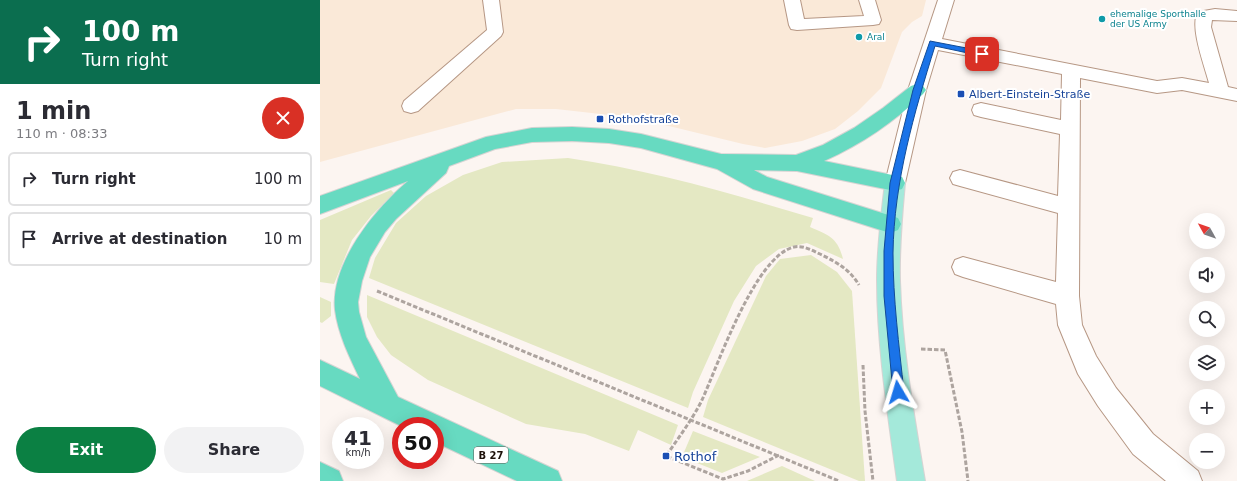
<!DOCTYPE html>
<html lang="en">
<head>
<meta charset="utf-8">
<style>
	body { margin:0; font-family:"DejaVu Sans",sans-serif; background:#f2f2f3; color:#2b2b33; height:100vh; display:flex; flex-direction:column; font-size:15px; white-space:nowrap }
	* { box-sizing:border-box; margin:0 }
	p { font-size:13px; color:#7c7c81 }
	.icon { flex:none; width:22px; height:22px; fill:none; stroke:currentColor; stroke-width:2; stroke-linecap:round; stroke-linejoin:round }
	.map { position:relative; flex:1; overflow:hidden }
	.sheet { display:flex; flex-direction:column; background:#fff; width:320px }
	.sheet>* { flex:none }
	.guide { background:#0b6e4f; color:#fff; overflow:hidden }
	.needle { width:26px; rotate:310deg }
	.buttons { position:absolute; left:869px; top:213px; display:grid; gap:8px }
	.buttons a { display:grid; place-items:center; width:36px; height:36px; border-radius:50%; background:#fff; box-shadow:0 4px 16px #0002; font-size:20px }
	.speed { position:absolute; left:12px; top:417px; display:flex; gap:8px; font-size:20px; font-weight:700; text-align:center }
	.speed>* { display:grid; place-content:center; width:52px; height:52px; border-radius:50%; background:#fff; box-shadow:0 4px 16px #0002; line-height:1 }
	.speed small { font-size:10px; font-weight:400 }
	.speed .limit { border:6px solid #d22; background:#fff; color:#111 }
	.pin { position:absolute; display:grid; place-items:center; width:34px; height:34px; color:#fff; margin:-17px; border-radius:8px; box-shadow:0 2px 6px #0006 }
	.me { position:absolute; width:44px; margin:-22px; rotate:353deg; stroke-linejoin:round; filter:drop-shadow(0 0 3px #0008) }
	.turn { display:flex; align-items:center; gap:14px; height:84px; padding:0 16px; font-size:18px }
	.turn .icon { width:52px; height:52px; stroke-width:2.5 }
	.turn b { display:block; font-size:28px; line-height:34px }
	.round { display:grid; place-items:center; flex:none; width:42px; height:42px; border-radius:21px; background:#f2f2f3 }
	.summary { display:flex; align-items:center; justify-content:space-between; height:68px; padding:0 16px }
	h1 { font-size:24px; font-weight:800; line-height:30px }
	.button { display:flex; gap:8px; margin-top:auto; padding:8px 16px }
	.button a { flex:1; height:46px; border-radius:24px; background:#0b8043; color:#fff; font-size:16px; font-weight:800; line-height:46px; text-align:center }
	.button a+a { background:#f2f2f3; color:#2b2b33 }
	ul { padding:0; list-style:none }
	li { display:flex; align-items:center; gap:12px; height:54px; margin:0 8px 6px; padding:0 8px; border:2px solid #e1e1e2; border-radius:6px }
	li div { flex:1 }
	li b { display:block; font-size:15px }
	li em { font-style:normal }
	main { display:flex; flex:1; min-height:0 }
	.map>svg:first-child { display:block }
	.industrial { fill:#fae9d8 }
	.green { fill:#e4e8c3 }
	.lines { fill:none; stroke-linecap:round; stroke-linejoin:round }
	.minor-casing { stroke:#b69784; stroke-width:2 }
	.major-casing { stroke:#d6d4d3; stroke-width:2 }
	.highway-casing { stroke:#d6d4d3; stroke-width:2 }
	.path { stroke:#ada49f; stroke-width:3; stroke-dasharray:4.5 2; stroke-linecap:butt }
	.minor { fill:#fff; fill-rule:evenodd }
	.major { fill:#a4e9da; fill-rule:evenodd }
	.highway { fill:#67dac1; fill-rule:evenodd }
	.route { fill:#1a73e8; stroke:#114b97 }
	.culture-dot { fill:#0f9aa8; stroke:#fff; stroke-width:1.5 }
	.transit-dot { fill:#1a4fb4; stroke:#fff; stroke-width:1.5 }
	.labels { text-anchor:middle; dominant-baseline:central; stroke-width:4; stroke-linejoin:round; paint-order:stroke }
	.far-culture-label { font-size:9px; fill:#0d838f; stroke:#fff; text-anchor:start }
	.shield { fill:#fff; stroke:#615854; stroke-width:1 }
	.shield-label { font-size:10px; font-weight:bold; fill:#1d110a }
	.transit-label { font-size:11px; fill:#164399; stroke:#fff; text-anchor:start }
	.near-transit-label { font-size:13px; fill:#164399; stroke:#fff; text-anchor:start }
</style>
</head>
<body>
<main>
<section class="sheet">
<div class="guide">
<div class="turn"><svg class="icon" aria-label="right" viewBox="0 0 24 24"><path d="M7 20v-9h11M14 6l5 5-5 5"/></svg><div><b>100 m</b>Turn right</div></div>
</div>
<div class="summary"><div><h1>1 min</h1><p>110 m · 08:33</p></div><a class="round" style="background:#d93025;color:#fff"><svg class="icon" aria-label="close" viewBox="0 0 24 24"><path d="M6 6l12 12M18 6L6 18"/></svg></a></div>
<ul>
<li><svg class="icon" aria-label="right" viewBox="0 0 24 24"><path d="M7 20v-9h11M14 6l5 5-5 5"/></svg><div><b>Turn right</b></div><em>100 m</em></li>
<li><svg class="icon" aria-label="arrive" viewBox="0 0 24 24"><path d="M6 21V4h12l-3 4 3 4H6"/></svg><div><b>Arrive at destination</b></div><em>10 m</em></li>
</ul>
<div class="button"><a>Exit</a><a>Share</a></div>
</section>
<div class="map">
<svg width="917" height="481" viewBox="0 0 917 481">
	<rect width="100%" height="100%" fill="#fcf5f1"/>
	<polygon class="industrial" points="0,0 606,0 602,16 592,22 582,32 561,88 538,111 515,129 482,141 445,148 423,144 316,118 236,109 196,109 0,162"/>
	<g class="green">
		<path d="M248 158C331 170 413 194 493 218L490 227C509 235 518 238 523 259L487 243 459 249 436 266 414 301 373 392 368 408 49 278 55 258 76 223 106 196 143 175 182 162Z"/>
		<polygon points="71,190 74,193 51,216 32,240 14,284 0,282 0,220"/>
		<polygon points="491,255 517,272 532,291 545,481 539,481 383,417 388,400 446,276 460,259"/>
		<polygon points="47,295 358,425 351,445 318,430 309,451 265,434 206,424 108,380 71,355 57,337 47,317"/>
		<polygon points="0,297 11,302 11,316 2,323 0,322"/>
		<polygon points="373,431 440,457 402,473 362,457"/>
		<polygon points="462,466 495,481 427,481"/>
	</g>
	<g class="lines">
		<defs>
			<g id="minor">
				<polygon points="163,0 179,0 183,32 181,36 98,111 91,113 84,111 82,106 84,101 167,30"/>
				<polygon points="464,0 480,0 484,19 544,16 539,0 555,0 561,20 559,24 553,25 477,30 471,29 469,25"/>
				<path d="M618 0H634L622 39 837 81 862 78 889 83C885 67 869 26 878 12L895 9 917 11V21L892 20 891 27 908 87 917 89V101L862 90 837 93 760 78 759 296 762 325 776 356 796 388 833 434 878 471 882 481H846L813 454 778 406 758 374 738 325 736 304 643 277 635 274 632 267 635 260 643 257 736 282 738 213 640 186 633 184 630 178 633 172 640 170 738 196 740 134 661 117 654 115 652 110 654 105 661 103 741 120 742 74 618 50 606 90 585 183 582 189 575 191 568 189 565 183 588 90Z"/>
			</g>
			<path id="major" d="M575 175 582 177 585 183C582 216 579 248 580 281 582 348 594 415 605 481H577C568 415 557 347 557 280 557 248 561 215 565 183L568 177Z"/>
			<g id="highway">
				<path d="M597 84 603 86 606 90 603 94C574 122 542 144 504 161L582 177 585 183 582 189 575 191 477 171 434 170 447 177 578 218 581 224 578 230 570 233 433 189 397 169 321 148 289 143 252 141 212 142 175 149 129 166 126 173 76 219 65 232 50 257 42 281 38 302 39 312 46 337 78 397 238 471 242 481H197L115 442V426H81L0 386V360L40 379C30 358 18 334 15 310 10 264 55 209 88 181L0 214V196L166 137 212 128 252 127 289 129 321 134 401 154 476 155 503 145 534 128 563 108 591 86Z"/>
				<polygon points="0,462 19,471 23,481 0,481"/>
			</g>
		</defs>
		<use href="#minor" class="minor-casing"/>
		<use href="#major" class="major-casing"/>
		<use href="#highway" class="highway-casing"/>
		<g class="path">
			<polyline points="57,291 519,481"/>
			<polyline points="601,349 625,350 642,432 648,481"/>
			<polyline points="543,365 545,411 553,481"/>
			<path d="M459 455 428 471 403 479 346 456C359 437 372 420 382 400 398 365 435 256 474 247 484 245 493 251 502 255 518 263 530 270 539 285"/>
		</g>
		<use href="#minor" class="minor"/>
		<use href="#major" class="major"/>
		<use href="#highway" class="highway"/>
	</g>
	<path class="route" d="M610 41 662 51 666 54 662 56 615 46C594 113 574 182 573 253 573 299 579 345 584 392L582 395 578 397 575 395 573 392 564 296V251L570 183 593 90Z"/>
	<g class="culture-dot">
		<circle cx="782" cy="19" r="4"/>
		<circle cx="539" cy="37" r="4"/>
	</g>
	<g class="transit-dot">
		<rect x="637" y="90" width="8" height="8" rx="2"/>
		<rect x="276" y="115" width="8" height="8" rx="2"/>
		<rect x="342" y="452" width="8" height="8" rx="2"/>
	</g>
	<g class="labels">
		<g class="far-culture-label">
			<text x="790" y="14">ehemalige Sporthalle<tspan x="790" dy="10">der US Army</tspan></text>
			<text x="547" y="37">Aral</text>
		</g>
		<rect class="shield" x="154" y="447" width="34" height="16" rx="3"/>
		<g class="shield-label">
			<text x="171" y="455">B 27</text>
		</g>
		<g class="transit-label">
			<text x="649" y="94">Albert-Einstein-Straße</text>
			<text x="288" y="119">Rothofstraße</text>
		</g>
		<g class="near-transit-label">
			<text x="354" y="456">Rothof</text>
		</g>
	</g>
</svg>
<div class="buttons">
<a><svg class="needle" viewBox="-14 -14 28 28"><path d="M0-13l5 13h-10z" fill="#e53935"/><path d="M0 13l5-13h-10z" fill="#7c7c81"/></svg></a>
<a><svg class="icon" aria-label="sound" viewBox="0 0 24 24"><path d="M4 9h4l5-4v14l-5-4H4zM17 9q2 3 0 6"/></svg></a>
<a><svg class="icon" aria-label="search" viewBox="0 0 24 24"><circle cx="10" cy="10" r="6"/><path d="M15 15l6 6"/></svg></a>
<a><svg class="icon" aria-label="layers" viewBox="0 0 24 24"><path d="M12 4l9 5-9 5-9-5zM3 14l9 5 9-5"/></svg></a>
<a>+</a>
<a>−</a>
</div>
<div class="speed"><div>41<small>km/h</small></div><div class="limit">50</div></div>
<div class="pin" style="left:662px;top:54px;background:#d93025"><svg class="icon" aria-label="arrive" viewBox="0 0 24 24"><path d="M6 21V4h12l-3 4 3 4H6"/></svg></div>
<svg class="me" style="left:578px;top:392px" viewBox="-20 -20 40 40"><path d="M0-17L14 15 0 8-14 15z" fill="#1a73e8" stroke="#fff" stroke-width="4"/></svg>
</div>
</main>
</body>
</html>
